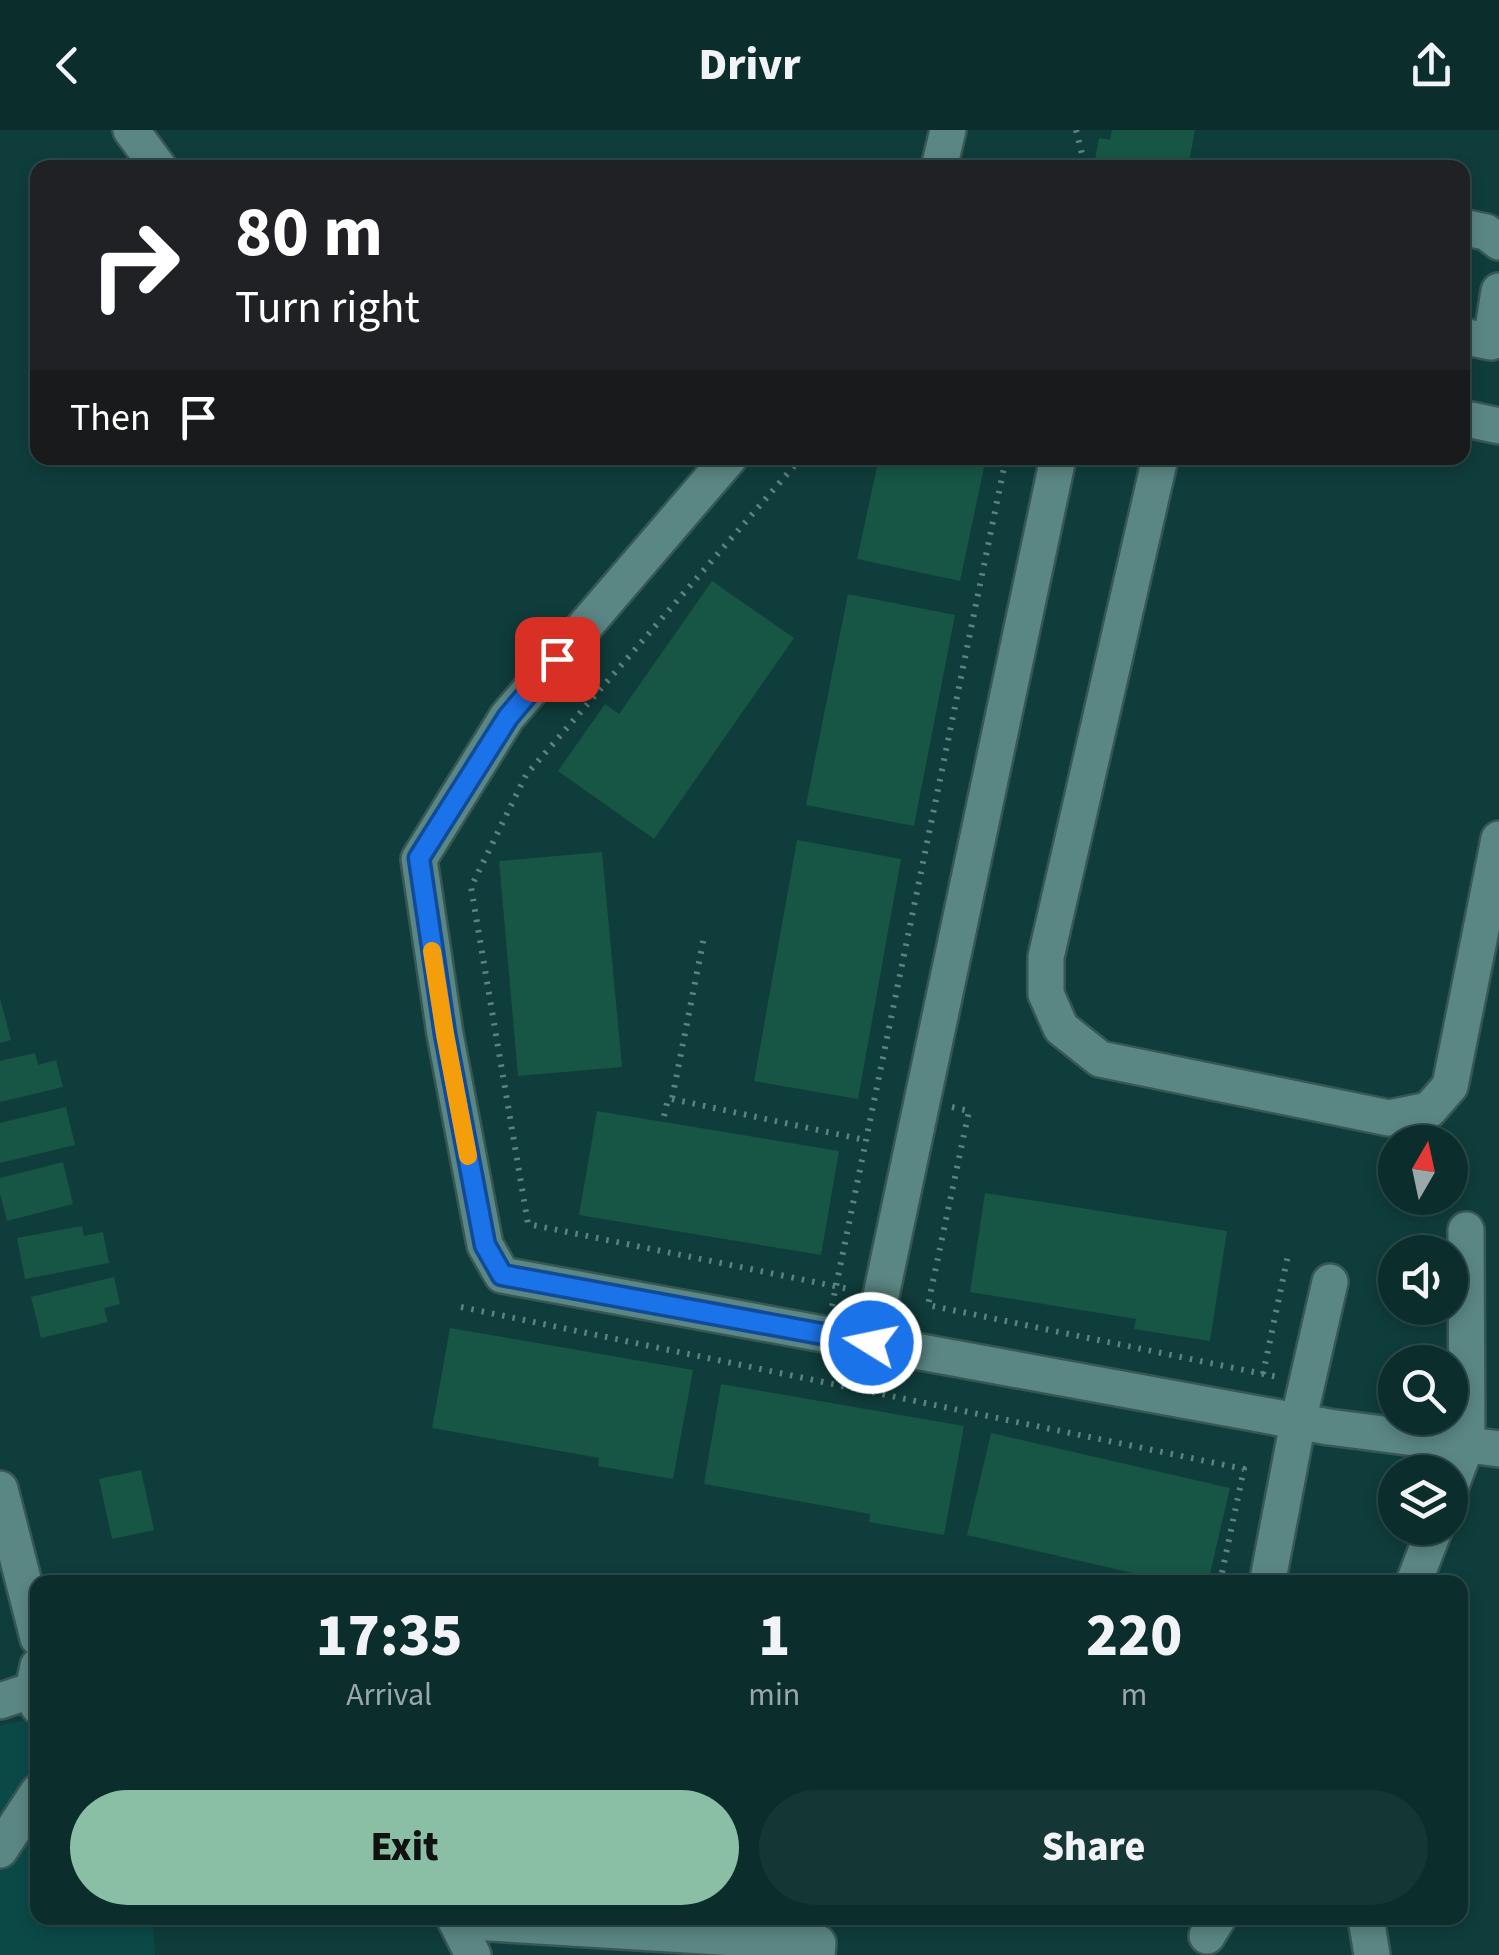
<!DOCTYPE html>
<html lang="en">
<head>
<meta charset="utf-8">
<style>
	body { margin:0; font-family:"Source Sans 3",sans-serif; background:#143634; color:#f1f3f6; height:100vh; display:flex; flex-direction:column; font-size:38px; white-space:nowrap }
	* { box-sizing:border-box; margin:0 }
	p { font-size:32px; color:#9aa8a9 }
	.icon { flex:none; width:55px; height:55px; fill:none; stroke:currentColor; stroke-width:2; stroke-linecap:round; stroke-linejoin:round }
	.map { position:relative; flex:1; overflow:hidden }
	.panel { position:absolute; left:30px; top:1445px; width:1438px; height:350px; display:flex; flex-direction:column; background:#0b2e2c; border-radius:20px; box-shadow:0 5px 15px #0003,0 0 0 2px #2b4a48 }
	.panel>* { flex:none }
	.banner { position:absolute; left:30px; top:30px; width:1440px; height:305px; border-radius:20px; box-shadow:0 5px 15px #0003,0 0 0 2px #2b4a48; background:#202124; color:#fff; overflow:hidden }
	.needle { width:65px; rotate:9deg }
	.buttons { position:absolute; left:1378px; top:995px; display:grid; gap:20px }
	.buttons a { display:grid; place-items:center; width:90px; height:90px; border-radius:50%; background:#0b2e2c; box-shadow:0 5px 15px #0003,0 0 0 2px #2b4a48; font-size:50px }
	.pin { position:absolute; display:grid; place-items:center; width:85px; height:85px; color:#fff; margin:-42px; border-radius:20px; box-shadow:0 5px 15px #0006 }
	.me { position:absolute; width:110px; margin:-55px; rotate:280deg; stroke-linejoin:round; filter:drop-shadow(0 0 8px #0008) }
	.turn { display:flex; align-items:center; gap:35px; height:210px; padding:0 40px; font-size:45px }
	.turn .icon { width:130px; height:130px; stroke-width:2.5 }
	.turn b { display:block; font-size:70px; line-height:85px }
	.then { display:flex; align-items:center; height:95px; padding:0 40px; background:#0003; gap:20px; font-size:38px }
	.eta { display:flex; justify-content:space-evenly; align-items:center; height:170px; text-align:center }
	.eta b { font-size:60px; font-weight:800; line-height:70px }
	.primary-button { display:flex; gap:20px; margin-top:auto; padding:20px 40px }
	.primary-button a { flex:1; height:115px; border-radius:60px; background:#8abfa5; color:#111; font-size:40px; font-weight:800; line-height:115px; text-align:center }
	.primary-button a+a { background:#143634; color:#f1f3f6 }
	header { display:flex; justify-content:space-between; align-items:center; height:130px; padding:0 40px; background:#0b2e2c; font-size:45px; font-weight:800 }
	.map>svg:first-child { display:block }
	.built { fill:#0b4947 }
	.building { fill:#175544 }
	.lines { fill:none; stroke-linecap:round; stroke-linejoin:round }
	.minor-casing { stroke:#375654; stroke-width:40 }
	.path { stroke:#5d8280; stroke-width:6; stroke-dasharray:2.5 8; stroke-linecap:butt }
	.minor { stroke:#5a8683; stroke-width:35 }
	.route-casing { stroke:#114b97; stroke-width:25 }
	.route { stroke:#1a73e8; stroke-width:18 }
	.slow { stroke:#f59e0b; stroke-width:18 }
</style>
</head>
<body>
<header><svg class="icon" aria-label="back" viewBox="0 0 24 24"><path d="M15 5l-7 7 7 7"/></svg>Drivr<svg class="icon" aria-label="share" viewBox="0 0 24 24"><path d="M12 15V3M7 8l5-5 5 5M5 13v7h14v-7"/></svg></header>
<div class="map">
<svg width="1499" height="1825" viewBox="0 0 1499 1825">
	<rect width="100%" height="100%" fill="#0f3d3b"/>
	<polygon class="built" points="37,1588 38,1788 153,1788 155,1825 0,1825 0,1595"/>
	<g class="building">
		<polygon points="1112,0 1195,0 1188,38 1104,38 1094,35 1099,8 1110,10"/>
		<polygon points="879,328 986,328 960,451 857,429"/>
		<polygon points="712,451 794,508 654,709 558,641 605,574 619,584"/>
		<polygon points="848,464 955,485 914,696 806,675"/>
		<polygon points="797,710 901,729 858,969 754,951"/>
		<polygon points="602,722 622,937 518,946 499,731"/>
		<polygon points="0,868 11,910 0,913"/>
		<polygon points="35,923 38,935 56,930 63,957 0,972 0,931"/>
		<polygon points="66,977 75,1015 0,1033 0,993"/>
		<polygon points="597,981 839,1021 821,1125 579,1085"/>
		<polygon points="63,1032 73,1074 7,1091 0,1064 0,1048"/>
		<polygon points="985,1063 1227,1101 1210,1211 1134,1199 1136,1189 970,1162"/>
		<polygon points="82,1096 84,1106 103,1102 109,1133 25,1149 17,1108"/>
		<polygon points="114,1147 120,1174 104,1178 108,1192 41,1208 31,1167"/>
		<polygon points="450,1198 693,1240 673,1349 598,1336 599,1328 432,1298"/>
		<polygon points="721,1254 964,1296 944,1405 869,1392 870,1384 704,1354"/>
		<polygon points="991,1303 1230,1358 1208,1452 1172,1452 967,1405"/>
		<polygon points="141,1340 154,1400 112,1409 99,1349"/>
	</g>
	<g class="lines">
		<defs>
			<g id="minor">
				<polyline points="131,0 159,38"/>
				<polyline points="939,38 948,0"/>
				<polyline points="1462,97 1486,102 1499,112"/>
				<polyline points="1462,206 1491,212 1499,161"/>
				<polyline points="1462,288 1499,296"/>
				<polyline points="729,328 507,587 419,729 445,904 485,1115 502,1145 1329,1297 1499,1319"/>
				<polyline points="1160,328 1046,827 1046,864 1061,898 1100,929 1389,988 1429,980 1450,956 1499,709"/>
				<polyline points="871,1213 1058,328"/>
				<polyline points="1450,1358 1467,1313 1466,1100"/>
				<polyline points="0,1359 38,1508"/>
				<polyline points="1269,1444 1298,1292 1330,1152"/>
				<polyline points="1414,1452 1435,1398"/>
				<polyline points="38,1536 33,1560 38,1576"/>
				<polyline points="0,1571 33,1560"/>
				<polyline points="0,1720 38,1662"/>
				<polyline points="456,1788 456,1791 818,1813 817,1825"/>
				<polyline points="1366,1788 1372,1825"/>
				<polyline points="456,1791 473,1825"/>
				<polyline points="1207,1806 1218,1788"/>
			</g>
		</defs>
		<use href="#minor" class="minor-casing"/>
		<g class="path">
			<polyline points="1076,0 1083,28 1081,38"/>
			<polyline points="801,328 526,645 471,757 528,1094 849,1159"/>
			<polyline points="672,969 865,1010"/>
			<polyline points="952,977 969,981 928,1175 1278,1247"/>
			<polyline points="664,986 667,973 672,969 704,807"/>
			<polyline points="832,1176 1006,328"/>
			<polyline points="461,1177 1244,1339 1220,1452"/>
			<polyline points="1263,1244 1288,1125"/>
		</g>
		<use href="#minor" class="minor"/>
	</g>
	<g class="lines">
		<defs>
			<polyline id="route" points="557,529 508,587 419,728 445,904 485,1115 502,1145 871,1213"/>
		</defs>
		<use href="#route" class="route-casing"/>
		<use href="#route" class="route"/>
		<polyline class="slow" points="432,821 445,904 468,1026"/>
	</g>
</svg>
<div class="buttons">
<a><svg class="needle" viewBox="-14 -14 28 28"><path d="M0-13l5 13h-10z" fill="#e53935"/><path d="M0 13l5-13h-10z" fill="#9aa8a9"/></svg></a>
<a><svg class="icon" aria-label="sound" viewBox="0 0 24 24"><path d="M4 9h4l5-4v14l-5-4H4zM17 9q2 3 0 6"/></svg></a>
<a><svg class="icon" aria-label="search" viewBox="0 0 24 24"><circle cx="10" cy="10" r="6"/><path d="M15 15l6 6"/></svg></a>
<a><svg class="icon" aria-label="layers" viewBox="0 0 24 24"><path d="M12 4l9 5-9 5-9-5zM3 14l9 5 9-5"/></svg></a>
</div>
<div class="pin" style="left:557px;top:529px;background:#d93025"><svg class="icon" aria-label="arrive" viewBox="0 0 24 24"><path d="M6 21V4h12l-3 4 3 4H6"/></svg></div>
<svg class="me" style="left:871px;top:1213px" viewBox="-20 -20 40 40"><circle r="17" fill="#1a73e8" stroke="#fff" stroke-width="3"/><path d="M0-11L8 9 0 5-8 9z" fill="#fff"/></svg>
<div class="banner">
<div class="turn"><svg class="icon" aria-label="right" viewBox="0 0 24 24"><path d="M7 20v-9h11M14 6l5 5-5 5"/></svg><div><b>80 m</b>Turn right</div></div>
<div class="then">Then<svg class="icon" aria-label="arrive" viewBox="0 0 24 24"><path d="M6 21V4h12l-3 4 3 4H6"/></svg></div>
</div>
<section class="panel">
<div class="eta">
<div><b>17:35</b><p>Arrival</p></div>
<div><b>1</b><p>min</p></div>
<div><b>220</b><p>m</p></div>
</div>
<div class="primary-button"><a>Exit</a><a>Share</a></div>
</section>
</div>
</body>
</html>
